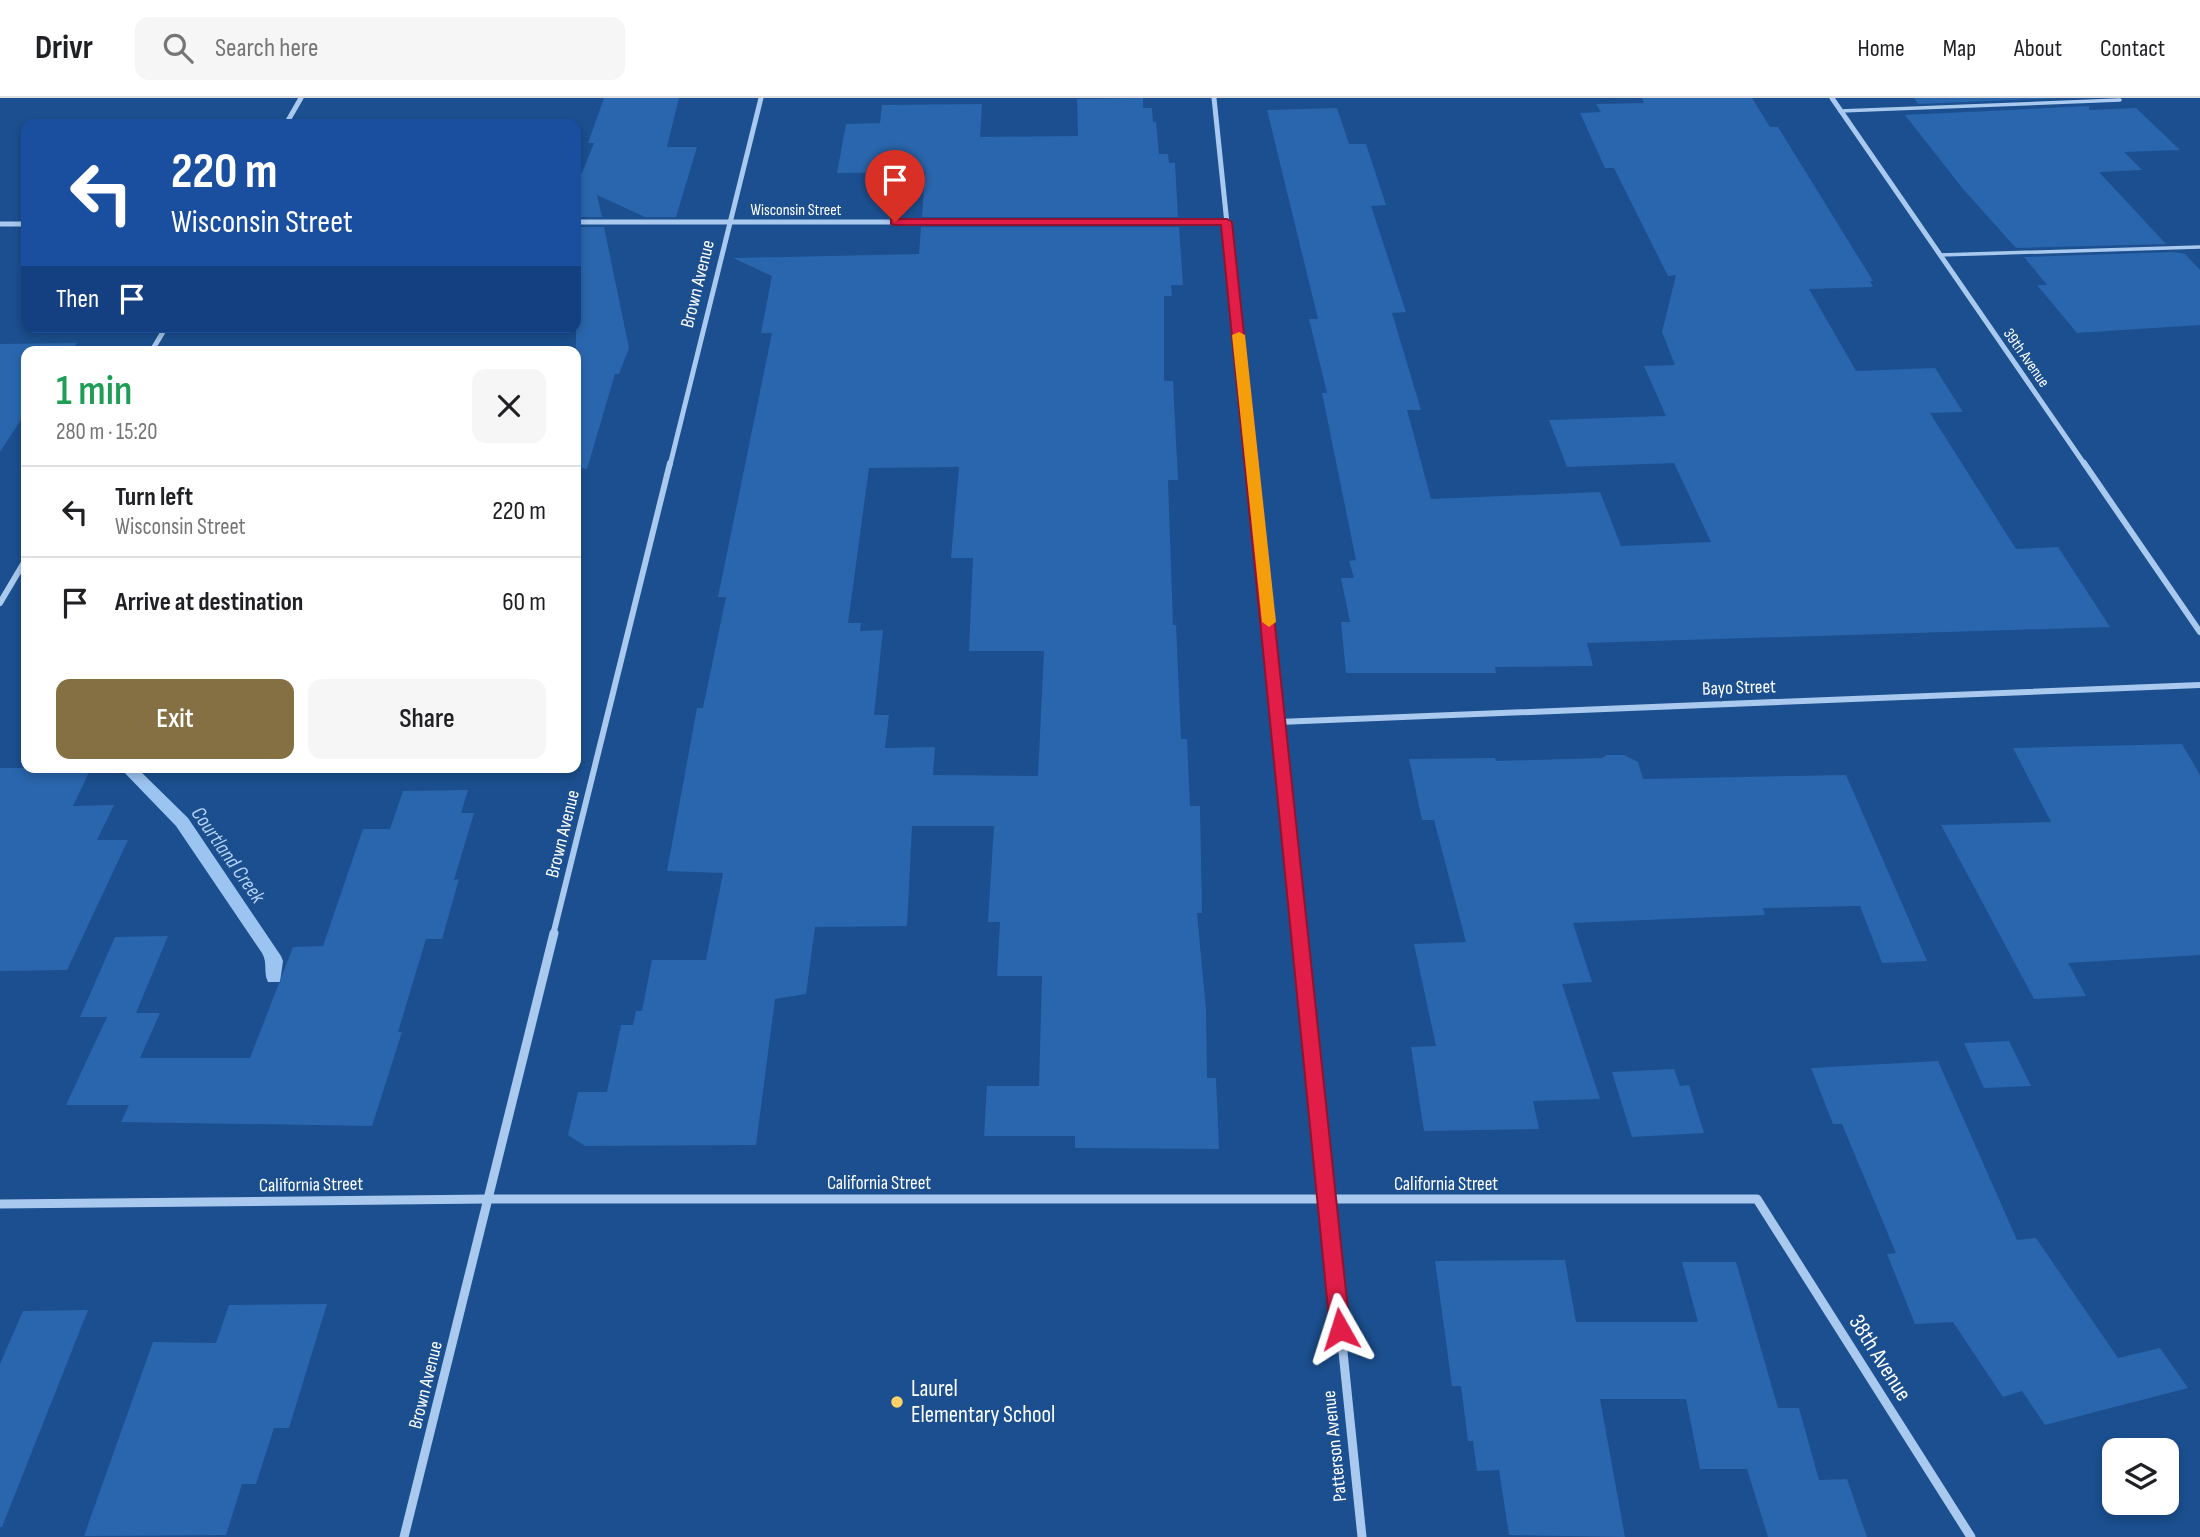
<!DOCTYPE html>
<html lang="en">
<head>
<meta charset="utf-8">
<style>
	body { margin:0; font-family:"Sofia Sans Condensed",sans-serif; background:#f6f6f6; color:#202124; height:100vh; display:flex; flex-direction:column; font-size:26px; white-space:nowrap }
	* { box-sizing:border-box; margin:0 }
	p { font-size:23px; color:#757577 }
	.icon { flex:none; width:38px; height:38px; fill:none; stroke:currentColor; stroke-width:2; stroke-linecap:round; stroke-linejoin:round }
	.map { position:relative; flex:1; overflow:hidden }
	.side { position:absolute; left:21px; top:248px; width:560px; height:427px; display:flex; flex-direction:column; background:#fff; border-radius:14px; box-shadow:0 4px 10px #0003 }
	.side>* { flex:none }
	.banner { position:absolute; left:21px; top:21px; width:560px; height:214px; border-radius:14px; box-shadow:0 4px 10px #0003; background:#1a4fa0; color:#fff; overflow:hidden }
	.buttons { position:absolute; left:2102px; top:1340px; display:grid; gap:14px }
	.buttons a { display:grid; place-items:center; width:77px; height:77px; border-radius:14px; background:#fff; box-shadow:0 4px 10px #0003; font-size:35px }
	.pin { position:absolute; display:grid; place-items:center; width:60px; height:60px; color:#fff; margin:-72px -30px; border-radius:50% 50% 50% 0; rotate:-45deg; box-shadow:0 0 7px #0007 }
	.pin .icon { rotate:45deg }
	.me { position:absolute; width:77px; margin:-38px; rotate:354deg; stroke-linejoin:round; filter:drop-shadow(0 0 5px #0008) }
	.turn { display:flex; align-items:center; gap:24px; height:147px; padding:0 35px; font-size:32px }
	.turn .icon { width:91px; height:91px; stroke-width:2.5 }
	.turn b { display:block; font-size:49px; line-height:60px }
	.then { display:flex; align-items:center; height:66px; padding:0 35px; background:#0003; gap:14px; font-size:26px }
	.round { display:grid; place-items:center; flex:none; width:74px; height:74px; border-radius:14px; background:#f6f6f6 }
	.summary { display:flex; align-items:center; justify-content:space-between; height:119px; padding:0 35px }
	h1 { font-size:42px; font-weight:600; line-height:52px; color:#1e9e55 }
	.action { display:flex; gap:14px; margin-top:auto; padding:14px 35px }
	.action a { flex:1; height:80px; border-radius:14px; background:#847042; color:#fff; font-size:28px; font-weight:600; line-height:80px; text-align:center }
	.action a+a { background:#f6f6f6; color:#202124 }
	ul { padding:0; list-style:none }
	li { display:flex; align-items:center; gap:21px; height:91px; padding:0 35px; border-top:2px solid #e0e0e0 }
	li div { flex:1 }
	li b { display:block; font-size:26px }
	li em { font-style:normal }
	header { display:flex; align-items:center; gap:42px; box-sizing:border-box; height:98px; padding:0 35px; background:#fff; border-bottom:2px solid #e0e0e0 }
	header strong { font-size:33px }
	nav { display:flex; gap:38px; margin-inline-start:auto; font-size:24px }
	.search { width:490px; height:63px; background:#f6f6f6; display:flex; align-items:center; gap:18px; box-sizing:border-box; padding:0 24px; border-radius:14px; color:#757577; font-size:26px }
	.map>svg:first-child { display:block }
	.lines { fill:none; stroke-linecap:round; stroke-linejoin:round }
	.stream { fill:#9cc4f0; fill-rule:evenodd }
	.building { fill:#2a66ad; fill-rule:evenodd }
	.lane { stroke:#a9c9ee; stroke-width:3.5 }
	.street-far2 { stroke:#a9c9ee; stroke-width:5 }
	.street-far1 { stroke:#a9c9ee; stroke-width:6 }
	.street { stroke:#a9c9ee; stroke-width:9 }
	.route { fill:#e11d48; stroke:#92132f; stroke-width:2 }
	.slow { fill:#f59e0b }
	.poi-dot { fill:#ffd166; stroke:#1b4f8f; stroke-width:2.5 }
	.labels { text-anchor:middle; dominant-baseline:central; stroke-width:7; stroke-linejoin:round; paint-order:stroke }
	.far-street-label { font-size:16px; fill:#fff; stroke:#1b4f8f }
	.street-label { font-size:19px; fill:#fff; stroke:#1b4f8f }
	.water-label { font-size:21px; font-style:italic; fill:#b5d3f5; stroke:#1b4f8f }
	.near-street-label { font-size:23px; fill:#fff; stroke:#1b4f8f }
	.near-poi-label { font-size:23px; fill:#fff; stroke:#1b4f8f; text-anchor:start }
</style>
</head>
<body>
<header>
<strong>Drivr</strong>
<div class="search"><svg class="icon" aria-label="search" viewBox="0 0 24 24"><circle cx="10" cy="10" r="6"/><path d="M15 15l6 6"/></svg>Search here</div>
<nav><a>Home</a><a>Map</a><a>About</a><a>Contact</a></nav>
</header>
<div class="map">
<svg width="2200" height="1439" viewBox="0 0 2200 1439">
	<rect width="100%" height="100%" fill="#1b4f8f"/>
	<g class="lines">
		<path class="stream" d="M120 670H137L188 720 281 858 283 863 280 884H268C263 874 268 865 262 855L176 728Z"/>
	</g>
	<g class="building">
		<polygon points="604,0 679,0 667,49 697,49 676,119 645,119 597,97 602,119 576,119 576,89 579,88 577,87 594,45 588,45"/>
		<polygon points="1143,0 1143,10 1152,10 1153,24 1156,24 1159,56 1168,56 1169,65 1175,65 1178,119 922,119 925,74 837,75 846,26 880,25 882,7 982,6 980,39 1078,38 1077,1"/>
		<polygon points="1642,0 1752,0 1770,29 1778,29 1873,183 1870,183 1873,189 1809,191 1856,273 1935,270 1963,314 1930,315 2016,451 2058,449 2110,529 1587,545 1593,568 1495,569 1496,575 1346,575 1341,524 1350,524 1341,480 1354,480 1349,463 1356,462 1322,295 1327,295 1309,221 1318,221 1267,12 1337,10 1349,46 1366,46 1386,107 1371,108 1406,214 1392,215 1421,312 1407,312 1431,401 1600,394 1621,448 1711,444 1674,365 1567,369 1549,322 1666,318 1644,268 1675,267 1662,234 1676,177 1668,178 1614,70 1605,70 1580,15 1601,14 1596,6 1644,5"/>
		<polygon points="1914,0 2059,0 1918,6"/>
		<polygon points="2089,8 2089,12 2136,10 2180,52 2124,54 2142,72 2099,74 2166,146 2016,150 1963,91 1905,17"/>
		<polygon points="576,129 604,129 629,250 619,276 615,276 587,371 576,369"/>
		<path d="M921 129H1179L1183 187H1171L1172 198H1164V283H1173L1178 382H1168L1173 527H1176L1181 641H1187L1190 708H1200L1202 815H1197L1206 912 1207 980H1216L1219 1051 1075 1050V1038H984L987 988H1039L1042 878H997L1000 824H988L994 728H912L907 828 815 829 806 896 775 901 756 1047 585 1048 568 1037 578 994H607L621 927H633L636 913H642L652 862H706L723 775 667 773 697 610H703L726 499H718L772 235H761L772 178 733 160 919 156ZM959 369 951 460H973L969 553H1044L1038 678 933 677 935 649 885 650 889 617H874L883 532 860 533 861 525H848L869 370Z"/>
		<polygon points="2174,154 2185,156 2200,172 2200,227 2077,235 2037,187 2047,187 2024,159"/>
		<polygon points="77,245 70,254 26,254 26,314 0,354 0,246"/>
		<polygon points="2182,646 2200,677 2200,857 2068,865 2086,898 2034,901 1941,727 2051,724 2013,650"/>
		<polygon points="1607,657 1624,657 1638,664 1643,681 1846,677 1927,863 1882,865 1860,808 1763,810 1765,817 1573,825 1592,884 1562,886 1600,1001 1533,1003 1539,1031 1424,1033 1411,949 1436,948 1414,846 1466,844 1434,722 1422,722 1409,661 1495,660 1496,663 1602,660"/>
		<polygon points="0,670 91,670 73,708 114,707 97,742 128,742 67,872 0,873"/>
		<polygon points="468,692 461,715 474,715 454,782 459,781 442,841 426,841 398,934 402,934 372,1028 121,1024 129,1007 66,1007 107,919 80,919 115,839 168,838 136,915 160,915 140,960 250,960 293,849 323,848 363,731 390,731 403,693"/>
		<polygon points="2009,943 2031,988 1984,990 1964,945"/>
		<polygon points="1938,963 2017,1142 2036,1140 2118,1260 2160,1250 2188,1290 2045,1327 2022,1293 2003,1299 1953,1224 1915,1226 1887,1156 1896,1155 1842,1026 1833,1026 1811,970"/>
		<polygon points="1674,971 1680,988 1689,987 1704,1035 1632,1039 1612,974"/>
		<polygon points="1565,1162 1576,1224 1698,1224 1682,1164 1736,1164 1778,1310 1799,1310 1819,1382 1847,1381 1867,1439 1768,1439 1747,1371 1700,1371 1686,1301 1600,1301 1625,1439 1509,1437 1499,1372 1477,1373 1473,1343 1468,1343 1461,1288 1452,1288 1435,1163"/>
		<polygon points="327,1206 289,1330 274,1330 256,1386 242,1386 226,1437 84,1438 153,1244 216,1245 229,1207"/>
		<polygon points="88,1212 2,1429 0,1429 0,1266 23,1213"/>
	</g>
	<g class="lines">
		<g class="lane">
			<polyline points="1840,13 2120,2"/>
			<polyline points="1940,157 2200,149"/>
		</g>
		<g class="street-far2">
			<polyline points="1214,0 1252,367"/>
			<polyline points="1832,0 2085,367"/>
			<polyline points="286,26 301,0"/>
			<polyline points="576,124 1227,124"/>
			<polyline points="0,126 26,126"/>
			<polyline points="151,254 166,229"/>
			<polyline points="670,367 761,0"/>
		</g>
		<g class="street-far1">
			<polyline points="1252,365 1300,837"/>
			<polyline points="2084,365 2200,534"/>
			<polyline points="0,505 26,461"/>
			<polyline points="1279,624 2200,587"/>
			<polyline points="553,837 670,365"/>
		</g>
		<g class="street">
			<polyline points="1300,835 1362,1439"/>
			<polyline points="0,1106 489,1101 1757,1101 1971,1439"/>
			<polyline points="404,1439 554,835"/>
		</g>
	</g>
	<polygon class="route" points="891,121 1227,121 1232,124 1350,1231 1347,1238 1340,1240 1333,1238 1330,1231 1221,127 895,127 891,126"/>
	<polygon class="slow" points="1239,234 1245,237 1276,524 1269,529 1262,524 1232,237"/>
	<circle class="poi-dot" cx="897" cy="1304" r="7"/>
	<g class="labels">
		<g class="far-street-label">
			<text x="796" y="112">Wisconsin Street</text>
			<text transform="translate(2026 260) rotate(55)">39th Avenue</text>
		</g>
		<g class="street-label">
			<text transform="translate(698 186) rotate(-76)">Brown Avenue</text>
			<text transform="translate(1739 590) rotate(-2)">Bayo Street</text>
			<text transform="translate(563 736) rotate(-76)">Brown Avenue</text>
			<text x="879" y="1085">California Street</text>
			<text x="1446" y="1086">California Street</text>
			<text transform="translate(311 1087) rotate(-1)">California Street</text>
			<text transform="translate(426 1287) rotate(-76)">Brown Avenue</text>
			<text transform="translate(1335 1348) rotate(-96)">Patterson Avenue</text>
		</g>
		<g class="water-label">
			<text transform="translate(228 757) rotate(55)">Courtland Creek</text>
		</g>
		<g class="near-street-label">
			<text transform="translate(1880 1260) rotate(58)">38th Avenue</text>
		</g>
		<g class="near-poi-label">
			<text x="911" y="1291">Laurel<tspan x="911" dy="26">Elementary School</tspan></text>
		</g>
	</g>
</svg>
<div class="buttons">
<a><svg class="icon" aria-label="layers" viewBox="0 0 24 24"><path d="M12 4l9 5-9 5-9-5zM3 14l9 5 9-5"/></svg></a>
</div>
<div class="pin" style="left:895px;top:124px;background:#d93025"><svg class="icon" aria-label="arrive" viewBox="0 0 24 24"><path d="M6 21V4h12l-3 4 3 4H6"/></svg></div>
<svg class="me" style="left:1340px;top:1231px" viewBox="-20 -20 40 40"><path d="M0-17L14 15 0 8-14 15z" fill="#e11d48" stroke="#fff" stroke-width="4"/></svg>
<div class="banner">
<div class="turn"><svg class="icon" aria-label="left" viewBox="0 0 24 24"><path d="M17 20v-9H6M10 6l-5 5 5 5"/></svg><div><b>220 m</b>Wisconsin Street</div></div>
<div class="then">Then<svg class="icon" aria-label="arrive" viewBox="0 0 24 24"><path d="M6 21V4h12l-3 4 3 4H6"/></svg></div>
</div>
<section class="side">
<div class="summary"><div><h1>1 min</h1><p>280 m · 15:20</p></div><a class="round"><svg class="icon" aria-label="close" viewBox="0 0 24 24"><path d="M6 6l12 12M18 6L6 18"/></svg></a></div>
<ul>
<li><svg class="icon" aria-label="left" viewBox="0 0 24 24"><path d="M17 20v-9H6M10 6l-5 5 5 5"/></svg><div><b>Turn left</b><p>Wisconsin Street</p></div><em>220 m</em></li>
<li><svg class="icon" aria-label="arrive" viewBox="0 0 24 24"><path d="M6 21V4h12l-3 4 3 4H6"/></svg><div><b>Arrive at destination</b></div><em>60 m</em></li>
</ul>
<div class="action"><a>Exit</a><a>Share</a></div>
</section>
</div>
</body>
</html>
